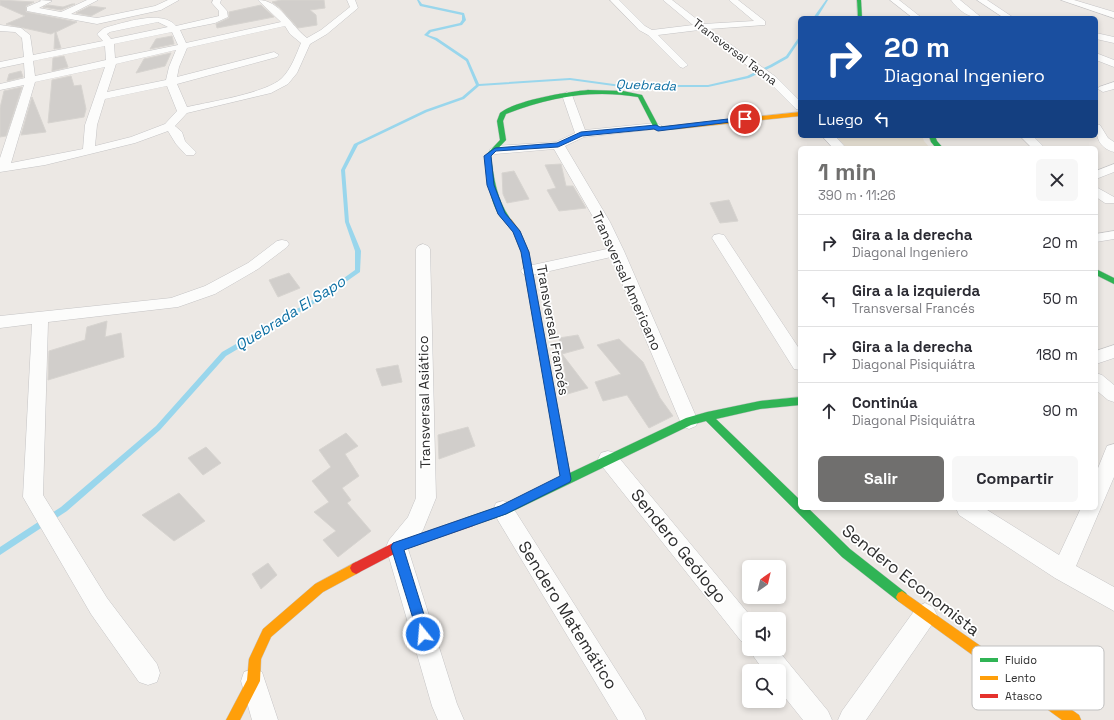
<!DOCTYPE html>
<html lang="es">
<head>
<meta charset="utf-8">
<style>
	body { margin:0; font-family:"Space Grotesk",sans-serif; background:#f7f7f7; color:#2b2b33; height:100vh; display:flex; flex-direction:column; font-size:15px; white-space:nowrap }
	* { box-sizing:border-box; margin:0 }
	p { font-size:13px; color:#7c7c81 }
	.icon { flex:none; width:22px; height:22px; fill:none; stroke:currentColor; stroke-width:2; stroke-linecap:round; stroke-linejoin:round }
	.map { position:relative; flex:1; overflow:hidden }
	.panel { position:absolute; left:798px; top:146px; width:300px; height:364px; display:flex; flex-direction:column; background:#fff; border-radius:6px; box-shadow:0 2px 6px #0003 }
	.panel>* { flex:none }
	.hud { position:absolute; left:798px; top:16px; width:300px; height:122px; border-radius:6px; box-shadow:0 2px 6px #0003; background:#1a4fa0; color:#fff; overflow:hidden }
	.needle { width:26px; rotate:34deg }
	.controls { position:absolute; left:742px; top:560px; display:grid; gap:8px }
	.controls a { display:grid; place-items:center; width:44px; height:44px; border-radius:6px; background:#fff; box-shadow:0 2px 6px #0003; font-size:20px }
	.pin { position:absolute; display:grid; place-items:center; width:34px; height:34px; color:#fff; margin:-17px; border:2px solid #fff; border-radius:50%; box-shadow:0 1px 4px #0007 }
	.me { position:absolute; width:44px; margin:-22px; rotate:343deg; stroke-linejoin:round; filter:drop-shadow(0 0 3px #0008) }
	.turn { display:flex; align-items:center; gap:14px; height:84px; padding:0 20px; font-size:18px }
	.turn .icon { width:52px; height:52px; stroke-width:2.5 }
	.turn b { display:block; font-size:28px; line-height:34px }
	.then { display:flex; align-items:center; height:38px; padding:0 20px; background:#0003; gap:8px; font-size:15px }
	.round { display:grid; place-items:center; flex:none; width:42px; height:42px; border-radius:6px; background:#f7f7f7 }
	.head { display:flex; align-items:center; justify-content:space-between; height:68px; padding:0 20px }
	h1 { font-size:24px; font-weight:600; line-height:30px; color:#706f6e }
	.button { display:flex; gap:8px; margin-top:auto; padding:8px 20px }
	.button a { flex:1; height:46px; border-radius:6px; background:#706f6e; color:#fff; font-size:16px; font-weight:600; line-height:46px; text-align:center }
	.button a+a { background:#f7f7f7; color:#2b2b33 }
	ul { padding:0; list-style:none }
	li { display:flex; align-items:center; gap:12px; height:56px; padding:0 20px; border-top:1px solid #e1e1e2 }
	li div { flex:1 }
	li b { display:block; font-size:15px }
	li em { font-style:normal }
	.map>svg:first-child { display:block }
	.education { fill:#e6e0d3 }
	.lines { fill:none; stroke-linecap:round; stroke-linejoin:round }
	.stream { fill:#99d6ec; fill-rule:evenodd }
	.building { fill:#d1cecb; stroke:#d7d4d0 }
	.street-casing { stroke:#c5c4c5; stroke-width:1 }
	.fast-casing { stroke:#c5c4c5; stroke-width:1 }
	.slow-casing { stroke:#c5c4c5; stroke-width:1 }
	.jam-casing { stroke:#c5c4c5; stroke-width:1 }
	.street { fill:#fcfcfb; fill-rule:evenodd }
	.fast { fill:#30b455; fill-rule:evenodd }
	.slow { fill:#ff9f0a; fill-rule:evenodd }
	.jam { fill:#e5322d; fill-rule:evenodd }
	.route { fill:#1a73e8; stroke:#114b97 }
	.labels { text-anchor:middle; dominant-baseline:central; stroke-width:3.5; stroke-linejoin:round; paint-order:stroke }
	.far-street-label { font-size:12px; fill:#2e2e2e; stroke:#fff }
	.far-water-label { font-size:13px; font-style:italic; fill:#0d6fa3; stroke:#fff }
	.street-label { font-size:14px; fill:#2e2e2e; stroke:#fff }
	.water-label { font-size:15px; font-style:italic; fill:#0d6fa3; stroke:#fff }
	.near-street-label { font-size:17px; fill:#2e2e2e; stroke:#fff }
	.key { fill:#fff; stroke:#c0c0c0; stroke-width:1 }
	.key-label { font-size:11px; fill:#2e2e2e }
</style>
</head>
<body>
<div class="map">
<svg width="1114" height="720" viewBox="0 0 1114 720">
	<rect width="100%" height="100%" fill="#ece8e4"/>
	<polygon class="education" points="836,136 922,136 924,141 930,148 847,148"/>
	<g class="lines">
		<g class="stream">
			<polygon points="417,0 419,0 422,4 464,13 466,20 462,25 431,32 428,35 437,38 468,59 479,84 570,78 621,85 708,85 747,76 770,65 786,56 799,37 800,37 800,40 788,58 772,67 749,78 708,87 621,87 570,80 479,86 464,99 427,112 358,145 345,170 349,222 361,251 360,272 320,300 226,356 160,430 67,511 0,555 0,547 61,507 156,426 222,352 316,298 355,270 355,251 345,222 341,170 354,144 425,110 462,97 476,85 466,61 435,40 424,35 429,30 460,23 462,20 462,15 420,6"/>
			<polygon points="826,0 828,0 817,18 813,18"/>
		</g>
	</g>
	<g class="building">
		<polygon points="0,0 34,2 26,6 26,12 77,22 56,32 61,48 54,49 55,32 51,34 6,24 25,16 0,5"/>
		<polygon points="281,0 324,0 325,8 310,10 316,15 317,25 298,28 280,8 272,2"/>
		<polygon points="72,4 75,4 61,10 43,7 48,5 63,7"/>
		<polygon points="261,5 274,17 217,28 216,24 229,18 229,12"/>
		<polygon points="90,6 106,8 91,16 76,13"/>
		<polygon points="172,36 174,44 150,49 156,39"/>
		<polygon points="171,53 165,66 136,73 144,59"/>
		<polygon points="64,56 68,67 52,71 53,58"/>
		<polygon points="21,71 23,77 7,81 9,74"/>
		<polygon points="71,76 74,86 81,85 86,109 84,117 48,123 52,80"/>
		<polygon points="22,87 6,136 0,137 0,108 4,91"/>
		<polygon points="32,97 46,132 21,135"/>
		<polygon points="561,164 566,186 573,186 586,208 559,211 547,190 556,188 545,165"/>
		<polygon points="514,171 529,199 507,203 503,194 502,173"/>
		<polygon points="729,200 738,221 720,223 710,203"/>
		<polygon points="289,273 300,288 278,297 269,280"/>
		<polygon points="107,321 105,337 121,333 124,357 48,380 49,351 85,340 87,327"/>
		<polygon points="578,335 584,348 562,354 588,388 564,395 561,378 566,378 559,338"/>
		<polygon points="619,339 643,362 660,398 673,416 649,428 627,395 603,401 595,382 621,374 597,345"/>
		<polygon points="398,365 402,382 382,386 376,369"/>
		<polygon points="468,427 475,446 439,459 438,435"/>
		<polygon points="346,433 358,446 345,454 359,476 342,488 351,500 347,503 371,531 338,557 323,540 336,531 314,512 329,502 312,481 331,467 319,450"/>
		<polygon points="206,447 221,463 203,475 188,458"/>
		<polygon points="179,493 205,521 174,541 142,515"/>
		<polygon points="268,563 277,575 261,589 252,574"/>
	</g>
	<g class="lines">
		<defs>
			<g id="street">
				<polygon points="40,0 52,1 39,8 61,12 87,0 98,0 71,14 97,18 155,6 168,0 179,0 161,10 97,24 27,11 27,7 41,1"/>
				<path d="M213 0H221L220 3 227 11 228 17 215 23 180 30 186 43 281 22 258 0C280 0 290 25 307 38L321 30 350 7 347 0H355L358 8 327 34 310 44 297 73 288 84 271 93 187 113 175 126 182 132 185 141 196 152 194 155H186L176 144 168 131 135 143 45 165 0 172V158L24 85 0 90V84L25 78 24 63 0 68V62L24 57 22 38 15 32 0 31V25L21 28 30 35 33 55 103 41 97 34 104 28C123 23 162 9 176 26L219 16V11L212 3ZM158 22 168 27 111 39 107 34 110 32ZM285 26 290 34 301 43C296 55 291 69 282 78 267 93 209 102 187 107L177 84 277 57 279 55 274 52 177 77 179 67 187 48ZM172 32 178 45 115 58 114 44ZM105 46 106 60 35 76 33 61ZM176 50 169 67 166 80 107 92 116 64ZM105 67 85 125 83 149 11 163 35 82ZM167 86 177 111 165 124 131 137 95 146 97 125 105 99Z"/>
				<polygon points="610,0 619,0 645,26 652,30 693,25 663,0 672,0 703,24 754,21 729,0 738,0 765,21 765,25 709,29 776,77 800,101 800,110 796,109 768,81 699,30 658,35 688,65 683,68 680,67 648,35 639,30"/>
				<polygon points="890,0 899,0 922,18 913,18"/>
				<path d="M951 0H960L982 18C969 18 959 11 951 0Z"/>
				<polygon points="977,0 987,0 1014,18 1004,18"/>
				<polygon points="1061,0 1074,0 1114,12 1114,18"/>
				<polygon points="1096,33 1114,37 1114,43 1096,39"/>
				<polygon points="1096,53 1114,60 1114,67 1096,60"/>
				<polygon points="1114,82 1114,89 1103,92 1098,89 1099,87"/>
				<polygon points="567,92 572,95 585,130 656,123 662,126 656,129 584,137 565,146 610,222 624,251 698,421 696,426 689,429 682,426 680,421 611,257 528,276 523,274 521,271 523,268 528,266 607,249 596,222 554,149 495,154 489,150 495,146 556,142 575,133 562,95"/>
				<path d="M1096 124 1100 125 1108 138 1114 142V152C1099 148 1096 137 1096 124Z"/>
				<polygon points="822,136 835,136 846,148 833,148"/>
				<polygon points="1020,136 1033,136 1045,148 1032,148"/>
				<polygon points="1114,164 1114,172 1096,179 1096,171"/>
				<polygon points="1096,187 1114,197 1114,203 1105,203 1096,197"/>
				<polygon points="1114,231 1114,239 1096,242 1096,234"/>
				<polygon points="719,234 724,235 800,350 800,370 794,369 712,238 714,235"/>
				<polygon points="282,240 287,241 289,244 287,247 258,269 215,294 178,307 48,322 43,495 107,598 157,664 160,673 157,682 148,685 139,682 91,614 23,497 32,324 0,328 0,316 171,298 205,286 248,263 277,241"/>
				<polygon points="423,244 428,246 430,249 436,498 423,530 408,549 457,704 464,720 438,720 432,706 386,547 389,540 408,517 416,498 416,249 418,246"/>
				<polygon points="1114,345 1114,358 1096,364 1096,351"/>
				<polygon points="1096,373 1102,375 1114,385 1114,402 1108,400 1096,390"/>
				<polygon points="1114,444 1114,477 1076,566 1114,587 1114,611 1055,578 959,515 956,508 984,508 1059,555 1081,508 1096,508 1096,473 1107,446"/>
				<polygon points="608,451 615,453 753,619 749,619 749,645 741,641 601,465 598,459 601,453"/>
				<polygon points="503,501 510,503 642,711 646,720 618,720 496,517 493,510 496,503"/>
				<polygon points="925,603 933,607 937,615 933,623 866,720 838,720 842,711 917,607"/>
				<polygon points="750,649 777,649 828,711 832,720 803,720 779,690 779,671 764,671 754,657"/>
				<polygon points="253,669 262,672 278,720 252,720 241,681 244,672"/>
			</g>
			<g id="fast">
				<polygon points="857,0 861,0 862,18 858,18"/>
				<path d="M588 90 623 91 642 95 659 127 678 125 681 127 678 129 655 130 638 97C592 89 549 97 506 114L503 121 506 140 491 156C494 180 497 201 512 221L508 223C491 217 486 172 485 156L500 140 497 121 500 113C517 100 566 92 588 90Z"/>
				<polygon points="929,136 935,136 937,141 943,148 936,148 931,142"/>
				<polygon points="1096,269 1114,278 1114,284 1096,275"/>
				<polygon points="800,397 800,405 760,409 716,419 800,500 800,508 808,508 850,549 906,593 908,597 906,601 902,603 898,601 842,557 706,421 691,425 507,514 469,527 465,526 463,522 465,518 500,506 686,418 707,412 760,401"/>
			</g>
			<g id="slow">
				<polygon points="800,112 800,116 678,129 675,127 678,125"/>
				<polygon points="505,219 511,219 520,231 529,252 571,479 570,482 566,484 562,482 561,479 521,252 513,232 504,221"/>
				<polygon points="356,562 360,564 362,568 360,572 323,592 271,637 261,659 260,681 240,720 226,720 247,680 249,659 263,629 315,584"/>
				<polygon points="902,591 1079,715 1081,720 1062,720 898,601 896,597 898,593"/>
			</g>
			<polygon id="jam" points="469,517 473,518 475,522 473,526 400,551 356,574 352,572 350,568 352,564 393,543"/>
		</defs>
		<use href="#street" class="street-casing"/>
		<use href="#fast" class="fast-casing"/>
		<use href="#slow" class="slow-casing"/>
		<use href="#jam" class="jam-casing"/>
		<use href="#street" class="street"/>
		<use href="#fast" class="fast"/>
		<use href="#slow" class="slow"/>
		<use href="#jam" class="jam"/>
	</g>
	<polygon class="route" points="745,117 748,119 747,120 658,131 654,129 582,136 558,147 496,151 491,156 494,185 505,213 520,231 529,252 571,479 570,482 506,514 404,550 430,634 428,638 423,640 419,638 391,547 393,543 500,506 560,476 521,252 513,232 498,214 487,185 484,156 495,148 557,143 581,132 656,125 660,127"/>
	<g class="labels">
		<g class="far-street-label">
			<text transform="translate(735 52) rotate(37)">Transversal Tacna</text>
		</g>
		<g class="far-water-label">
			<text transform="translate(646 85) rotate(2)">Quebrada</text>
		</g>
		<g class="street-label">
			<text transform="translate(627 281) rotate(66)">Transversal Americano</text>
			<text transform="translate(553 330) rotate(80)">Transversal Francés</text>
			<text transform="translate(424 402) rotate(-91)">Transversal Asiático</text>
		</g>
		<g class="water-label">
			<text transform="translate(290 313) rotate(-32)">Quebrada El Sapo</text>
		</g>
		<g class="near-street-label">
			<text transform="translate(679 546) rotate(51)">Sendero Geólogo</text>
			<text transform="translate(911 580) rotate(38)">Sendero Economista</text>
			<text transform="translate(568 615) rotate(58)">Sendero Matemático</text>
		</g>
	</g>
	<rect x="972" y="646" width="132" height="64" rx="6" class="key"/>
	<rect x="980" y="658" width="18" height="4" fill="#30b455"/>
	<rect x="980" y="676" width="18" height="4" fill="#ff9f0a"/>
	<rect x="980" y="694" width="18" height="4" fill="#e5322d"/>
	<g class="key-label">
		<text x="1005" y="664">Fluido</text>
		<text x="1005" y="682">Lento</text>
		<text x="1005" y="700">Atasco</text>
	</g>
</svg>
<div class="controls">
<a><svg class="needle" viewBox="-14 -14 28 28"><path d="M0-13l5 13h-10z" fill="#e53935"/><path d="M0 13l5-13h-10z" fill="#7c7c81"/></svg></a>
<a><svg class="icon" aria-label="sound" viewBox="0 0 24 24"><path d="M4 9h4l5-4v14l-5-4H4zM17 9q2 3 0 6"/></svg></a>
<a><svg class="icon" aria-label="search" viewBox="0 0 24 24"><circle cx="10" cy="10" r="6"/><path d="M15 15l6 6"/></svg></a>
</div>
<div class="pin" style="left:745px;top:119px;background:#d93025"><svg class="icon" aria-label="arrive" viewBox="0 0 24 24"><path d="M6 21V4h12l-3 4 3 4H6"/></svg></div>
<svg class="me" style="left:423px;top:634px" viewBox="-20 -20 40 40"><circle r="17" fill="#1a73e8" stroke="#fff" stroke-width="3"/><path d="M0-11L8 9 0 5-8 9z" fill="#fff"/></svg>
<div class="hud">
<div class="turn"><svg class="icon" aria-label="right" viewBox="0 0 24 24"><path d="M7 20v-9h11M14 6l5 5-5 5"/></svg><div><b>20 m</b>Diagonal Ingeniero</div></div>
<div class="then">Luego<svg class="icon" aria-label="left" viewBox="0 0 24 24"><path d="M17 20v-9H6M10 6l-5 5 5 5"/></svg></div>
</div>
<section class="panel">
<div class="head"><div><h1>1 min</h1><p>390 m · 11:26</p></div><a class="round"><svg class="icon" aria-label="close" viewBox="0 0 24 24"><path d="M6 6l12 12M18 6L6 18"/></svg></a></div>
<ul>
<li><svg class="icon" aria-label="right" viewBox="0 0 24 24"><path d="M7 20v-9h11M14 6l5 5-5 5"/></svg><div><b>Gira a la derecha</b><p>Diagonal Ingeniero</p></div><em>20 m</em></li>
<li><svg class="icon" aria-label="left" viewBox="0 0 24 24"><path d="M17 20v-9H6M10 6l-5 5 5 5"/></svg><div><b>Gira a la izquierda</b><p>Transversal Francés</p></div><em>50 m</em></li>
<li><svg class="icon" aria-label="right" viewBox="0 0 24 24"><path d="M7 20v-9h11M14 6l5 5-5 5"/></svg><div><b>Gira a la derecha</b><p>Diagonal Pisiquiátra</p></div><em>180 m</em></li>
<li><svg class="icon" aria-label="ahead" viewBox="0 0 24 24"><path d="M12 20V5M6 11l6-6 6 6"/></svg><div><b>Continúa</b><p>Diagonal Pisiquiátra</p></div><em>90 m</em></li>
</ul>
<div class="button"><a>Salir</a><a>Compartir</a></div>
</section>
</div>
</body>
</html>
